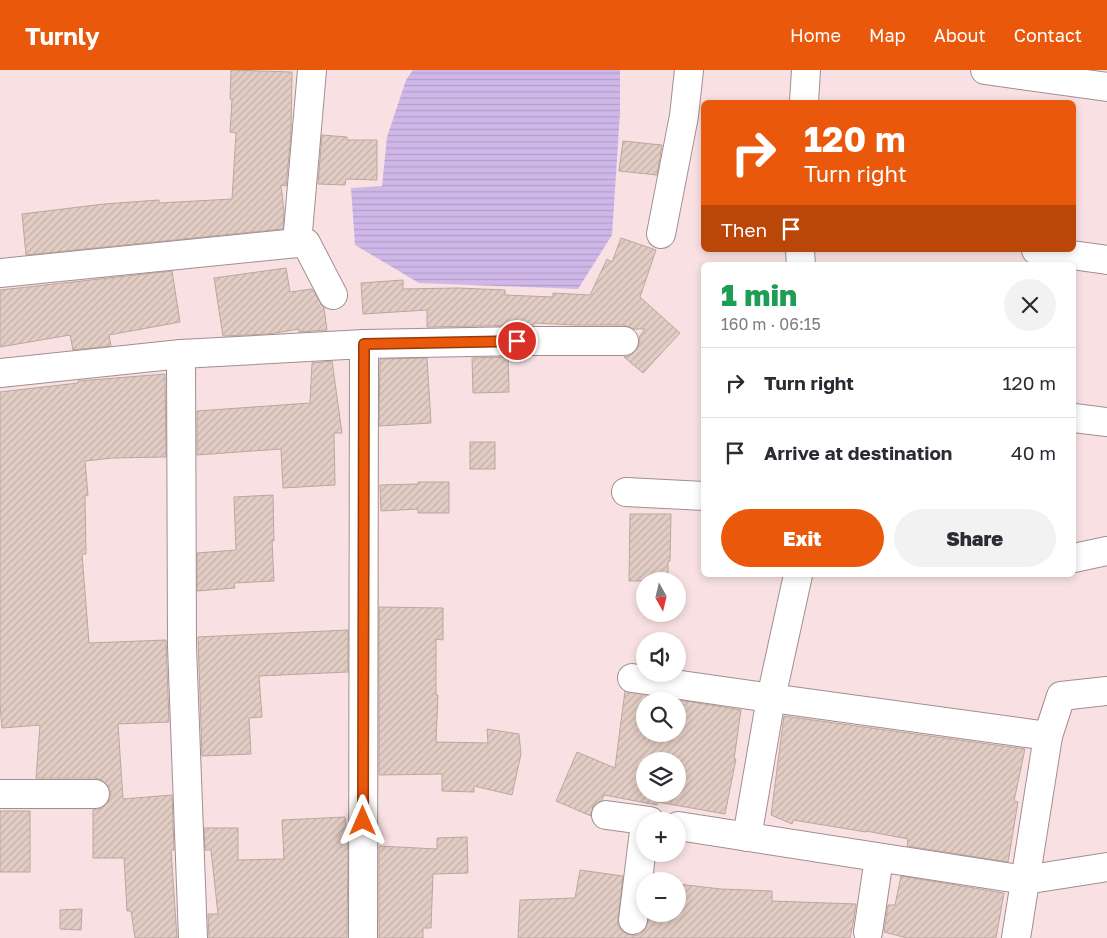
<!DOCTYPE html>
<html lang="en">
<head>
<meta charset="utf-8">
<style>
	body { margin:0; font-family:"Golos Text",sans-serif; background:#f2f2f3; color:#2b2b33; height:100vh; display:flex; flex-direction:column; font-size:19px; white-space:nowrap }
	* { box-sizing:border-box; margin:0 }
	p { font-size:16px; color:#7c7c81 }
	.icon { flex:none; width:28px; height:28px; fill:none; stroke:currentColor; stroke-width:2; stroke-linecap:round; stroke-linejoin:round }
	.map { position:relative; flex:1; overflow:hidden }
	.sheet { position:absolute; left:701px; top:192px; width:375px; height:315px; display:flex; flex-direction:column; background:#fff; border-radius:8px; box-shadow:0 2px 8px #0003 }
	.sheet>* { flex:none }
	.guide { position:absolute; left:701px; top:30px; width:375px; height:152px; border-radius:8px; box-shadow:0 2px 8px #0003; background:#ea580c; color:#fff; overflow:hidden }
	.needle { width:32px; rotate:172deg }
	.fabs { position:absolute; left:636px; top:502px; display:grid; gap:10px }
	.fabs a { display:grid; place-items:center; width:50px; height:50px; border-radius:50%; background:#fff; box-shadow:0 2px 8px #0003; font-size:25px }
	.pin { position:absolute; display:grid; place-items:center; width:42px; height:42px; color:#fff; margin:-21px; border:2px solid #fff; border-radius:50%; box-shadow:0 1px 5px #0007 }
	.me { position:absolute; width:55px; margin:-28px; rotate:0deg; stroke-linejoin:round; filter:drop-shadow(0 0 4px #0008) }
	.turn { display:flex; align-items:center; gap:18px; height:105px; padding:0 20px; font-size:22px }
	.turn .icon { width:65px; height:65px; stroke-width:2.5 }
	.turn b { display:block; font-size:35px; line-height:42px }
	.then { display:flex; align-items:center; height:48px; padding:0 20px; background:#0003; gap:10px; font-size:19px }
	.round { display:grid; place-items:center; flex:none; width:52px; height:52px; border-radius:26px; background:#f2f2f3 }
	.summary { display:flex; align-items:center; justify-content:space-between; height:85px; padding:0 20px }
	h1 { font-size:30px; font-weight:800; line-height:38px; color:#1e9e55 }
	.action { display:flex; gap:10px; margin-top:auto; padding:10px 20px }
	.action a { flex:1; height:58px; border-radius:30px; background:#ea580c; color:#fff; font-size:20px; font-weight:800; line-height:58px; text-align:center }
	.action a+a { background:#f2f2f3; color:#2b2b33 }
	ul { padding:0; list-style:none }
	li { display:flex; align-items:center; gap:15px; height:70px; padding:0 20px; border-top:1px solid #e1e1e2 }
	li div { flex:1 }
	li b { display:block; font-size:19px }
	li em { font-style:normal }
	header { display:flex; align-items:center; gap:30px; box-sizing:border-box; height:70px; padding:0 25px; background:#ea580c; color:#fff }
	header strong { font-size:24px }
	nav { display:flex; gap:28px; margin-inline-start:auto; font-size:18px }
	.map>svg:first-child { display:block }
	.water { fill:url(#water-rules) }
	.building { fill:url(#building-hatch); stroke:#bba79e; fill-rule:evenodd }
	.lines { fill:none; stroke-linecap:round; stroke-linejoin:round }
	.minor-casing { stroke:#a38d8f; stroke-width:30 }
	.minor { stroke:#fff; stroke-width:28 }
	.route-casing { stroke:#983908; stroke-width:12 }
	.route { stroke:#ea580c; stroke-width:9 }
</style>
</head>
<body>
<header>
<strong>Turnly</strong>
<nav><a>Home</a><a>Map</a><a>About</a><a>Contact</a></nav>
</header>
<div class="map">
<svg width="1107" height="868" viewBox="0 0 1107 868">
	<defs>
		<pattern id="water-rules" width="6" height="5" patternUnits="userSpaceOnUse" patternTransform="scale(1.25)"><rect width="6" height="5" fill="#cfb8e9"/><path d="M0 2.5h6" fill="none" stroke="#b29ec8"/></pattern>
		<pattern id="building-hatch" width="6" height="6" patternUnits="userSpaceOnUse" patternTransform="scale(1.25)"><rect width="6" height="6" fill="#e2cdc4"/><path d="M-1 1l2-2M0 6l6-6M5 7l2-2" fill="none" stroke="#c2b0a8"/></pattern>
	</defs>
	<rect width="100%" height="100%" fill="#f9e1e3"/>
	<polygon class="water" points="413,0 620,0 620,43 612,165 578,219 419,213 355,175 351,118 382,116 387,67 406,10"/>
	<g class="building">
		<polygon points="231,0 292,2 291,64 286,116 281,115 284,142 283,159 26,185 22,144 104,134 159,130 159,133 232,129 236,63 230,62 232,29 230,29"/>
		<polygon points="322,65 347,67 347,70 377,70 377,110 346,109 345,115 318,114"/>
		<polygon points="623,71 662,75 657,105 619,101"/>
		<polygon points="621,168 656,180 640,227 680,263 643,303 624,287 631,285 637,279 640,271 639,267 645,259 633,259 624,255 575,255 534,253 534,255 427,257 427,240 363,244 361,213 403,210 403,219 458,218 505,220 505,225 553,227 553,223 590,225 607,189 612,192"/>
		<polygon points="286,198 290,222 312,219 324,238 327,260 299,262 299,259 270,264 223,266 214,208"/>
		<polygon points="172,201 180,252 109,265 111,276 73,280 70,265 0,277 0,220"/>
		<polygon points="508,287 509,322 473,323 472,288"/>
		<polygon points="427,288 431,353 379,356 380,289"/>
		<polygon points="332,291 342,363 334,363 335,415 283,418 281,379 197,385 197,341 310,333 312,293"/>
		<polygon points="165,304 166,387 113,388 85,391 88,425 85,426 86,484 82,484 89,573 166,570 169,652 118,654 123,729 172,725 174,780 171,780 177,868 135,868 131,841 127,841 124,788 93,788 93,740 102,738 108,732 111,724 108,716 102,710 95,708 36,708 40,655 2,658 0,636 0,322 78,313 78,311"/>
		<rect x="470" y="372" width="25" height="27"/>
		<polygon points="418,412 449,412 449,443 418,443 418,439 381,441 380,415 418,414"/>
		<polygon points="273,425 274,471 272,471 274,511 234,513 235,518 197,521 197,483 236,480 234,427"/>
		<polygon points="630,444 671,444 670,491 668,491 668,511 629,511"/>
		<polygon points="379,537 443,538 443,570 436,569 436,625 438,625 436,672 488,673 487,659 519,664 521,684 512,725 474,716 474,722 442,721 442,704 379,705"/>
		<polygon points="348,560 348,602 259,606 262,647 249,648 251,684 202,686 198,567"/>
		<path d="M625 621 741 640 734 689H736L725 744 658 732 657 735 604 725 602 730 593 736 591 746 556 731 577 682 615 698ZM645 631H678V664H645ZM645 691H678V724H645Z"/>
		<polygon points="784,646 1025,679 1014,731 1018,732 1008,792 907,776 908,769 866,761 866,762 793,750 792,754 771,745"/>
		<rect x="0" y="741" width="30" height="61"/>
		<polygon points="345,747 348,775 347,868 209,868 208,844 218,844 211,780 205,780 204,758 238,758 238,790 284,789 282,750"/>
		<polygon points="467,767 468,803 433,804 431,858 423,858 423,868 379,868 379,776 437,779 437,768"/>
		<polygon points="580,800 623,806 618,849 618,856 623,862 631,865 639,865 645,860 650,844 678,844 678,814 721,819 772,821 772,831 856,834 853,854 850,868 518,868 520,830 575,828"/>
		<polygon points="901,806 1004,823 996,868 907,868 884,862 888,835 895,835"/>
		<polygon points="82,839 81,860 60,859 60,840"/>
	</g>
	<g class="lines">
		<defs>
			<g id="minor">
				<polyline points="985,0 1107,17"/>
				<polyline points="804,32 806,0"/>
				<polyline points="661,164 684,46 689,0"/>
				<polyline points="297,173 312,0"/>
				<polyline points="800,180 801,195"/>
				<polyline points="1036,180 1107,190"/>
				<polyline points="0,203 297,173 306,173 333,225"/>
				<polyline points="364,274 517,271 624,271"/>
				<polyline points="181,284 182,576 193,868"/>
				<polyline points="0,303 181,284 364,274 363,868"/>
				<polyline points="1074,348 1107,352"/>
				<polyline points="626,422 704,426"/>
				<polyline points="1074,488 1107,481"/>
				<polyline points="798,505 771,628 1048,666"/>
				<polyline points="632,608 771,628 747,767"/>
				<polyline points="0,724 95,724"/>
				<polyline points="606,745 650,751"/>
				<polyline points="678,756 1025,810 1107,797"/>
				<polyline points="633,850 645,753"/>
				<polyline points="868,862 879,788"/>
				<polyline points="1016,868 1048,666 1061,626 1107,621"/>
			</g>
		</defs>
		<use href="#minor" class="minor-casing"/>
		<use href="#minor" class="minor"/>
	</g>
	<g class="lines">
		<defs>
			<polyline id="route" points="363,751 364,274 517,271"/>
		</defs>
		<use href="#route" class="route-casing"/>
		<use href="#route" class="route"/>
	</g>
</svg>
<div class="fabs">
<a><svg class="needle" viewBox="-14 -14 28 28"><path d="M0-13l5 13h-10z" fill="#e53935"/><path d="M0 13l5-13h-10z" fill="#7c7c81"/></svg></a>
<a><svg class="icon" aria-label="sound" viewBox="0 0 24 24"><path d="M4 9h4l5-4v14l-5-4H4zM17 9q2 3 0 6"/></svg></a>
<a><svg class="icon" aria-label="search" viewBox="0 0 24 24"><circle cx="10" cy="10" r="6"/><path d="M15 15l6 6"/></svg></a>
<a><svg class="icon" aria-label="layers" viewBox="0 0 24 24"><path d="M12 4l9 5-9 5-9-5zM3 14l9 5 9-5"/></svg></a>
<a>+</a>
<a>−</a>
</div>
<div class="pin" style="left:517px;top:271px;background:#d93025"><svg class="icon" aria-label="arrive" viewBox="0 0 24 24"><path d="M6 21V4h12l-3 4 3 4H6"/></svg></div>
<svg class="me" style="left:363px;top:751px" viewBox="-20 -20 40 40"><path d="M0-17L14 15 0 8-14 15z" fill="#ea580c" stroke="#fff" stroke-width="4"/></svg>
<div class="guide">
<div class="turn"><svg class="icon" aria-label="right" viewBox="0 0 24 24"><path d="M7 20v-9h11M14 6l5 5-5 5"/></svg><div><b>120 m</b>Turn right</div></div>
<div class="then">Then<svg class="icon" aria-label="arrive" viewBox="0 0 24 24"><path d="M6 21V4h12l-3 4 3 4H6"/></svg></div>
</div>
<section class="sheet">
<div class="summary"><div><h1>1 min</h1><p>160 m · 06:15</p></div><a class="round"><svg class="icon" aria-label="close" viewBox="0 0 24 24"><path d="M6 6l12 12M18 6L6 18"/></svg></a></div>
<ul>
<li><svg class="icon" aria-label="right" viewBox="0 0 24 24"><path d="M7 20v-9h11M14 6l5 5-5 5"/></svg><div><b>Turn right</b></div><em>120 m</em></li>
<li><svg class="icon" aria-label="arrive" viewBox="0 0 24 24"><path d="M6 21V4h12l-3 4 3 4H6"/></svg><div><b>Arrive at destination</b></div><em>40 m</em></li>
</ul>
<div class="action"><a>Exit</a><a>Share</a></div>
</section>
</div>
</body>
</html>
